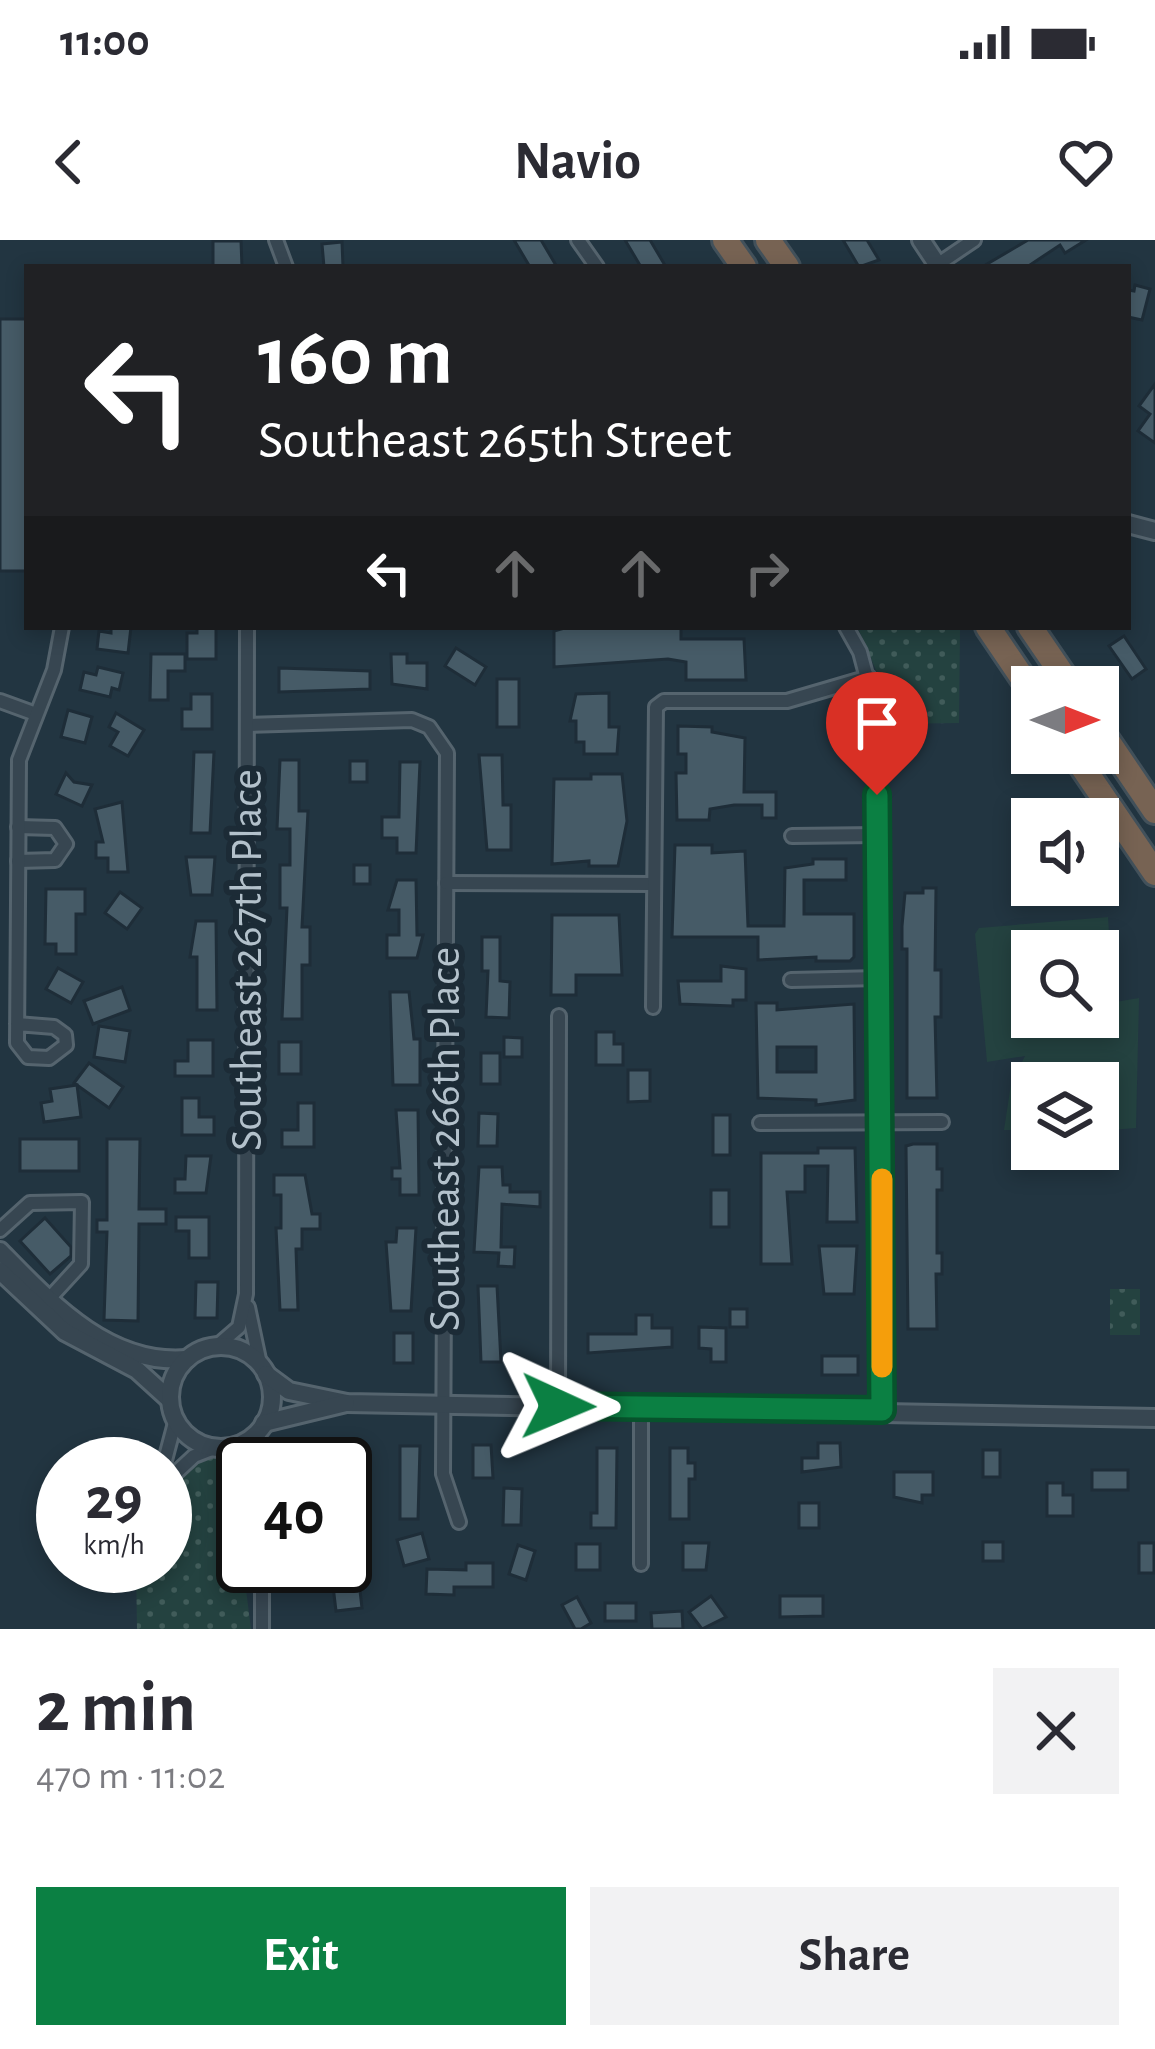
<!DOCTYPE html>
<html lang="en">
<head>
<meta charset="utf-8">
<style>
	body { margin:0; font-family:"Alegreya Sans",sans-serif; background:#f2f2f3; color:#2b2b33; height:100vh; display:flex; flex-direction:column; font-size:45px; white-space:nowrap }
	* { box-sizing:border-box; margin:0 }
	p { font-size:39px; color:#7c7c81 }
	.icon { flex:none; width:66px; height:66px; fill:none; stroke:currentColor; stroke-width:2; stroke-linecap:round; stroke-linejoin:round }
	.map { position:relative; height:1389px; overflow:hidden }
	.panel { display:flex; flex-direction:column; background:#fff; flex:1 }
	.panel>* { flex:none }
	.guide { position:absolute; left:24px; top:24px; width:1107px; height:366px; border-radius:0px; box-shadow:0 6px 18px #0003; background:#202124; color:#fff; overflow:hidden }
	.needle { width:78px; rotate:90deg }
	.fabs { position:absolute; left:1011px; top:426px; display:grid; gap:24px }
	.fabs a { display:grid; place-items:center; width:108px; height:108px; border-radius:0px; background:#fff; box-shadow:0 6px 18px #0003; font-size:60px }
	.speed { position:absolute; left:36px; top:1197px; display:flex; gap:24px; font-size:60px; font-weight:700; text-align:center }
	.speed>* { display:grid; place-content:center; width:156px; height:156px; border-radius:50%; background:#fff; box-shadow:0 6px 18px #0003; line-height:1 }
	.speed small { font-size:30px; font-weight:400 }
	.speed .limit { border:6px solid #111; border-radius:18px; background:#fff; color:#111 }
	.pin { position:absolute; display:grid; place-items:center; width:102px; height:102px; color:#fff; margin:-123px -51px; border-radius:50% 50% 50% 0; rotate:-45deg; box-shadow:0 0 12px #0007 }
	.pin .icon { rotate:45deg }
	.me { position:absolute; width:132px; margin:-66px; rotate:91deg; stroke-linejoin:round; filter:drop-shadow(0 0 9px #0008) }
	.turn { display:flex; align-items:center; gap:42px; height:252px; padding:0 36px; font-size:54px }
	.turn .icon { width:156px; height:156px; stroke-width:2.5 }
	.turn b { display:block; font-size:84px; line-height:102px }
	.lanes { display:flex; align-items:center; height:114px; padding:0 36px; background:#0003; justify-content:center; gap:60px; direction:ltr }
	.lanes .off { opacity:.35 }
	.round { display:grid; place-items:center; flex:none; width:126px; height:126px; border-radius:0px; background:#f2f2f3 }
	.overview { display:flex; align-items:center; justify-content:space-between; height:204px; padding:0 36px }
	h1 { font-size:72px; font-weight:700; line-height:90px }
	.action { display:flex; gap:24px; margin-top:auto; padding:24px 36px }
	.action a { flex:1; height:138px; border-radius:0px; background:#0b8043; color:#fff; font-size:48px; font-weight:700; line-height:138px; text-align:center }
	.action a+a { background:#f2f2f3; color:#2b2b33 }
	.status { display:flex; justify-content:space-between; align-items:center; height:84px; padding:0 60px; background:#fff; direction:ltr }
	.status svg { height:33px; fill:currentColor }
	header { display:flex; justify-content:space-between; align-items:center; height:156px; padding:0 36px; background:#fff; font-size:54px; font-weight:700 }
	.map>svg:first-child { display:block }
	.park { fill:url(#park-dots) }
	.pitch { fill:#244240 }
	.building { fill:#465b67; stroke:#1e2d38; stroke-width:3; fill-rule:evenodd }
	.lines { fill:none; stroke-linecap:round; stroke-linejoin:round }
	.minor-casing { stroke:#55646e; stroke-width:18 }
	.tertiary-casing { stroke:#55646e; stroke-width:22 }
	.motorway-casing { stroke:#42515b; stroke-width:30 }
	.minor { stroke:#374651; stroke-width:12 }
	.tertiary { stroke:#374651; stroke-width:16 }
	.motorway { stroke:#776353; stroke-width:24 }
	.route-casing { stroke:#07532c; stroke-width:30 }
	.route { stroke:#0b8043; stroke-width:21 }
	.slow { stroke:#f59e0b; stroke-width:21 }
	.labels { text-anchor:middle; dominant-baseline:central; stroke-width:12; stroke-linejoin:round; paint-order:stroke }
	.street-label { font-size:45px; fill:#b3c1cb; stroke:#1c2b36 }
</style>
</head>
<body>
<div class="status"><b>11:00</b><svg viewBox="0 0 49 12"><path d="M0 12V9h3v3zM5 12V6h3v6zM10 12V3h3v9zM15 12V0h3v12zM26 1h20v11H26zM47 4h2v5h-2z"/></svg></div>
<header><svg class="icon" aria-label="back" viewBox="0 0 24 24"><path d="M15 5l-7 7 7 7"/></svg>Navio<svg class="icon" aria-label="heart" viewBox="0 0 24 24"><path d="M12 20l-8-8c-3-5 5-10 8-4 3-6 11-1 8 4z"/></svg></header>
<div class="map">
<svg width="1155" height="1389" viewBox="0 0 1155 1389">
	<defs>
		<pattern id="park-dots" width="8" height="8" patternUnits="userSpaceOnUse" patternTransform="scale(3)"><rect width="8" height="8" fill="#244240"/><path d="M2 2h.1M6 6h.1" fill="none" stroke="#415c5a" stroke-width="1.8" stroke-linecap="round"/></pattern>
	</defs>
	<rect width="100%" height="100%" fill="#223541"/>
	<g class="park">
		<polygon points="858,388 960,389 959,483 888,484 881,442"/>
		<rect x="1110" y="1049" width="30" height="46"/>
		<path d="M219 1214 243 1232V1326L251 1389H137L136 1326H165C165 1281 162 1224 219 1214Z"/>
	</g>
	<polygon class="pitch" points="1108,677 1110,708 1098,751 1098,711 1032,711 1032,777 1098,777 1098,765 1139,758 1136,888 1098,891 1098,843 1032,843 1032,890 1004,890 1011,844 1025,816 987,822 975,694 979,688"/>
	<g class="building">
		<polygon points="514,0 541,0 557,27 530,27"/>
		<polygon points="625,0 650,0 666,27 641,27"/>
		<polygon points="843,0 867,0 879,20 859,27"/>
		<polygon points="1028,0 1086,0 1065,13 1060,5 1027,27 982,27"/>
		<polygon points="213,1 241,1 242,27 213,27"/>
		<polygon points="342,2 343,27 324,27 322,4"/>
		<polygon points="1135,45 1150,49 1142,80 1128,77 1128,50 1134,51"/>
		<rect x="0" y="79" width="27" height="252"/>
		<polygon points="1155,144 1155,203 1138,191 1150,174 1139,166"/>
		<polygon points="111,387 131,387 128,413 97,409 99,391 111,393"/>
		<polygon points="197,387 216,387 216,419 187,419 187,393 197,393"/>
		<polygon points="568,387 681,387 681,399 744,399 746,440 686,440 686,422 668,419 554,427 554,391"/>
		<polygon points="1124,396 1146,429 1132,439 1109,406"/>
		<polygon points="456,408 486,427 475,445 445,426"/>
		<polygon points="151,414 185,414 185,431 168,431 168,460 150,460"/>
		<polygon points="391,414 407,414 407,423 427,423 427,449 392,444"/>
		<polygon points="98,427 123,433 119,450 112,448 110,457 80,450 84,432 96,435"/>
		<polygon points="279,428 370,431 370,449 279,452"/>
		<rect x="497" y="439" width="22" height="48"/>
		<polygon points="609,453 609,487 619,487 617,514 584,514 584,502 576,502 576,481 570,481 576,454"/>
		<polygon points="191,454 212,454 212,489 182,489 182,469 191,469"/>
		<polygon points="68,470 92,477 85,503 61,497"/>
		<polygon points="116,473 144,490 128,516 110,506 118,492 109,487"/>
		<polygon points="678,486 712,487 712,492 745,498 744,552 776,552 776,578 762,578 762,565 734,565 710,569 709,580 677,580 676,533 686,533 686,514 678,514"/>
		<polygon points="194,512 214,512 210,593 191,593"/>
		<polygon points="479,515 502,515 503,565 511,565 511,610 487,610"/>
		<polygon points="280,520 299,520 299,571 308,571 302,687 310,687 310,725 302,725 302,779 282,779 287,668 280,668 280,625 290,625 290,589 277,589"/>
		<rect x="350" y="521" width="17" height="21"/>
		<polygon points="400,522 420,522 416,613 397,613 397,598 382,598 382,577 399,577"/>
		<polygon points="66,533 74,542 92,545 82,566 56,554"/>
		<polygon points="591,534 622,534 627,581 618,626 589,626 589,621 552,624 554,539 591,539"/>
		<polygon points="122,562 128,632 108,632 108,618 96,618 96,602 103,602 95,569"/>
		<polygon points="675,605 712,605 712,613 745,611 748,686 784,686 785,628 813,624 813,619 846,619 846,640 804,640 804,674 854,674 854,717 850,721 816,721 816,717 758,720 758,697 672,697"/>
		<polygon points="186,617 215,617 212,655 191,655"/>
		<rect x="354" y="625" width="16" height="19"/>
		<polygon points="397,640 416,640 417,695 423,695 417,718 387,718 387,695 399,695 399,670 388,670"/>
		<polygon points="923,648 936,648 935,730 941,730 941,777 935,777 937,858 907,858 907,709 902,709 902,686 905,653 923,653"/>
		<polygon points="46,649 85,649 85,674 76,674 76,714 56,714 56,704 45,704"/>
		<polygon points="120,652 142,668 127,689 105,673"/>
		<polygon points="552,675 619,675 622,735 576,735 576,755 551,755"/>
		<polygon points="196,681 216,681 217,770 197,770 197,717 190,717"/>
		<polygon points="482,697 500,697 500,741 510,742 509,778 486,777 488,731 482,731"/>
		<polygon points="721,726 746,729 746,760 733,760 733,766 680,764 678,741 721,741"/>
		<polygon points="58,728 83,742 71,763 46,749"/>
		<polygon points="122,747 130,770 93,784 84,761"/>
		<polygon points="390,752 409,752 414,799 420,799 420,845 393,845"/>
		<path d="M756 763H777V770L854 764 855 860 816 865V860L758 858ZM777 807H816V832H777Z"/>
		<polygon points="99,786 130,791 125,822 94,817"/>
		<polygon points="596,792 614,792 614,804 623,804 623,825 596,825"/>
		<polygon points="504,797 522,798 522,817 504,817"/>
		<polygon points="188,800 213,800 213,836 175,836 175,821 188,821"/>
		<rect x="279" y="802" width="22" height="32"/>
		<rect x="481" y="813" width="19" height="31"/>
		<polygon points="89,823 123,847 109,868 74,843"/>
		<polygon points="628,830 650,830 650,861 628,862"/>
		<polygon points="77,845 81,877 44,882 41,863 52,861 50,849"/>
		<polygon points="182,858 199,858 199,877 214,877 214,895 182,895"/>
		<polygon points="298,863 314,863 314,907 282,907 282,890 298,890"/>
		<polygon points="396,870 418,870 419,955 400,955 400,939 392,939 392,928 400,928"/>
		<polygon points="479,873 498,874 497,906 478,906"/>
		<rect x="713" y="875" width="17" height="40"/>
		<rect x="20" y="899" width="59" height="32"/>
		<polygon points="107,899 140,899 139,969 166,969 166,984 139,984 138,1081 104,1080 107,992 97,992 97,980 107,980"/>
		<polygon points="913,904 937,904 937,929 942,929 942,950 937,950 937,1013 942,1013 942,1034 936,1034 937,1089 908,1089 906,906"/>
		<polygon points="818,908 855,908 857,982 827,982 828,926 805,926 805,952 787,952 792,1024 761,1024 761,913 818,913"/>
		<polygon points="186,916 211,916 206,953 175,953 175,939 185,939"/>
		<polygon points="479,927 502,927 503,945 510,945 510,952 540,952 540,967 502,964 501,1007 515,1007 514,1027 498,1026 499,1013 474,1012"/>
		<polygon points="274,935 305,935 312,974 320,974 320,989 302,989 302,1009 296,1009 298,1070 280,1070 276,988 281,988 281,955 274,955"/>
		<rect x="711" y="950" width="18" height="37"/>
		<polygon points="176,977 209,977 209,1018 189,1018 189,991 176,991"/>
		<polygon points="45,978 71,1007 71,1016 50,1034 20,1001"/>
		<polygon points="397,988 416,988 411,1071 391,1071 386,1002 396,1002"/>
		<polygon points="819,1006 857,1006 854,1054 824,1054"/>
		<polygon points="196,1042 218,1042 217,1078 195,1078"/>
		<polygon points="478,1046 497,1046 501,1122 481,1122"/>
		<rect x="730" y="1069" width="17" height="18"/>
		<polygon points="636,1075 652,1075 652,1088 672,1088 672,1107 588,1113 588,1094 636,1094"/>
		<polygon points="699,1087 726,1088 726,1122 711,1122 711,1109 699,1108"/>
		<rect x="394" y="1093" width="19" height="30"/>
		<rect x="822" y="1116" width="36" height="19"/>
		<polygon points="818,1203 840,1203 841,1227 802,1232 802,1218 818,1218"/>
		<polygon points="473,1205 491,1205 493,1238 473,1238"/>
		<rect x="290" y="1206" width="27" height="18"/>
		<polygon points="400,1206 420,1206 418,1279 400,1279"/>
		<polygon points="597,1208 617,1208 616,1288 591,1288 591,1273 597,1273"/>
		<polygon points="670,1208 688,1208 688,1223 695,1223 695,1239 689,1239 689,1279 670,1279"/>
		<rect x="983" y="1210" width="17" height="27"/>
		<rect x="1092" y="1230" width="36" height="20"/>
		<polygon points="894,1232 933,1232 933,1255 922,1255 922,1263 894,1257"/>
		<polygon points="1047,1243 1063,1243 1063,1255 1073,1255 1073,1276 1047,1276"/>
		<polygon points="504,1248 522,1249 521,1285 503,1285"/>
		<rect x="799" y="1263" width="20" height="25"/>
		<polygon points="422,1293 429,1319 404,1326 397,1300"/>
		<rect x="983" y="1302" width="20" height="19"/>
		<polygon points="683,1303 709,1303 706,1330 683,1330"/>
		<rect x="1139" y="1303" width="15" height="30"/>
		<rect x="576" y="1304" width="24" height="26"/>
		<polygon points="518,1305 535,1311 526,1340 509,1334"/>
		<polygon points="466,1323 493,1323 493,1347 454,1347 454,1355 426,1354 427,1329 466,1330"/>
		<polygon points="359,1342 362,1368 336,1371 333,1346"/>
		<polygon points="711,1356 726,1377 702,1389 689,1372"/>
		<polygon points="780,1356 823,1356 823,1376 780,1377"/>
		<polygon points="577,1357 591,1383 581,1389 575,1389 562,1365"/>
		<rect x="605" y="1363" width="31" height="18"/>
		<polygon points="682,1371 683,1389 652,1389 651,1373"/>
	</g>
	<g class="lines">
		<defs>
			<g id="minor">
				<polyline points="276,0 286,27"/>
				<polyline points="578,0 597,27"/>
				<polyline points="937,25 974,0"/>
				<polyline points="846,387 860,412 877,476 882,1170"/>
				<polyline points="0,461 33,473"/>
				<polyline points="247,485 412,480 429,487 447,513 443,1234 459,1282"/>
				<polyline points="792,596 878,595"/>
				<polyline points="18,621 55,620 66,604 55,588 18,587"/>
				<polyline points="446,643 653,644"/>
				<polyline points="791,740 880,738"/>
				<polyline points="653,767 656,467 664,461 787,461 869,437"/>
				<polyline points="17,784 54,787 65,795 66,805 49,818 28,817 17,803 19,520 54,430 62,387"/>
				<polyline points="760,883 942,882"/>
				<polyline points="0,990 30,963 82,962 81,1024 48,1060"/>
				<polyline points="248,1067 260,1124"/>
				<polyline points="217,1106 239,1087 246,1054 247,387"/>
				<polyline points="558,1166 559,776"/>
				<polyline points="229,1207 245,1224"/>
				<polyline points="164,1224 176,1179"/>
				<polyline points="257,1224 259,1190"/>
				<polyline points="165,1243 194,1216 217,1207"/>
				<polyline points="641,1324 641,1168"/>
				<polyline points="262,1326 262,1389"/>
			</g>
			<g id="tertiary">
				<polyline points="921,0 939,27"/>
				<polyline points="1128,284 1155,291"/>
				<path d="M0 1011C50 1062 108 1126 187 1119"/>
				<polyline points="0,1031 65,1092 137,1130 170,1160"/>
				<circle cx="221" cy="1157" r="51"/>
				<polyline points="266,1134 289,1151 347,1163 1155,1178"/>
				<polyline points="264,1183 346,1163"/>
			</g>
			<g id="motorway">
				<polyline points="725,0 744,27"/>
				<polyline points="768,0 787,27"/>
				<polyline points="988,387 1032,452"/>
				<polyline points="1030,387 1071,447"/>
				<polyline points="1098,487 1155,571"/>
				<polyline points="1073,513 1155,633"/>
			</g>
		</defs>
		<use href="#minor" class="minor-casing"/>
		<use href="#tertiary" class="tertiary-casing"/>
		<use href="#motorway" class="motorway-casing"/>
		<use href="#minor" class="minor"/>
		<use href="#tertiary" class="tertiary"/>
		<use href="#motorway" class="motorway"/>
	</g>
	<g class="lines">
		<defs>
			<polyline id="route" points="558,1166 882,1170 877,555"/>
		</defs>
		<use href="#route" class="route-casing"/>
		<use href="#route" class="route"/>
		<polyline class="slow" points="882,939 882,1127"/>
	</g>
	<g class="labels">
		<g class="street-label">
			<text transform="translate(247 720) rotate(-90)">Southeast 267th Place</text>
			<text transform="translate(445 899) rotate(-90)">Southeast 266th Place</text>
		</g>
	</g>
</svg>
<div class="fabs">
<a><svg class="needle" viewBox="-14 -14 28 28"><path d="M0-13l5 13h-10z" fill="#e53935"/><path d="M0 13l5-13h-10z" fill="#7c7c81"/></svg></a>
<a><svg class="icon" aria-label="sound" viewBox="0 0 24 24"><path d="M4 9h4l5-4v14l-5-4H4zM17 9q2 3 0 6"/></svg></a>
<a><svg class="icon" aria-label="search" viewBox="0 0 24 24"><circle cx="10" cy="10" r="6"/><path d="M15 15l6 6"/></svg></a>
<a><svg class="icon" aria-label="layers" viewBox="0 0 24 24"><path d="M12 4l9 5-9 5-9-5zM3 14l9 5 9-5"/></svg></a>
</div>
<div class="speed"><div>29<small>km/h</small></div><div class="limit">40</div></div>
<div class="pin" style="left:877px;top:555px;background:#d93025"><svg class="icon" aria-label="arrive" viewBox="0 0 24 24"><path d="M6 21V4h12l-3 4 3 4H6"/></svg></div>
<svg class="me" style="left:558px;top:1166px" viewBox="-20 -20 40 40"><path d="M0-17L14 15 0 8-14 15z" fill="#0b8043" stroke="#fff" stroke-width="4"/></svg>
<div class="guide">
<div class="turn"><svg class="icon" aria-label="left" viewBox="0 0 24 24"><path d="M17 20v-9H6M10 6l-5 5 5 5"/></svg><div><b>160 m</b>Southeast 265th Street</div></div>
<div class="lanes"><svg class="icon" aria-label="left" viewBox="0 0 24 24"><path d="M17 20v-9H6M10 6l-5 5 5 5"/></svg><svg class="icon off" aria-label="ahead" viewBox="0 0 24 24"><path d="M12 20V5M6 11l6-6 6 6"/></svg><svg class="icon off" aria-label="ahead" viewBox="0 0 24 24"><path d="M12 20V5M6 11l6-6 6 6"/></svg><svg class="icon off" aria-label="right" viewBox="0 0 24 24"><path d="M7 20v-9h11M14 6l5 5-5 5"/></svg></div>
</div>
</div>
<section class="panel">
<div class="overview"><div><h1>2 min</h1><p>470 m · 11:02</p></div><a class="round"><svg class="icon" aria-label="close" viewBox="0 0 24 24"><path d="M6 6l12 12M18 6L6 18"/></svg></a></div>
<div class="action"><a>Exit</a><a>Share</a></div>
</section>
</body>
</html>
